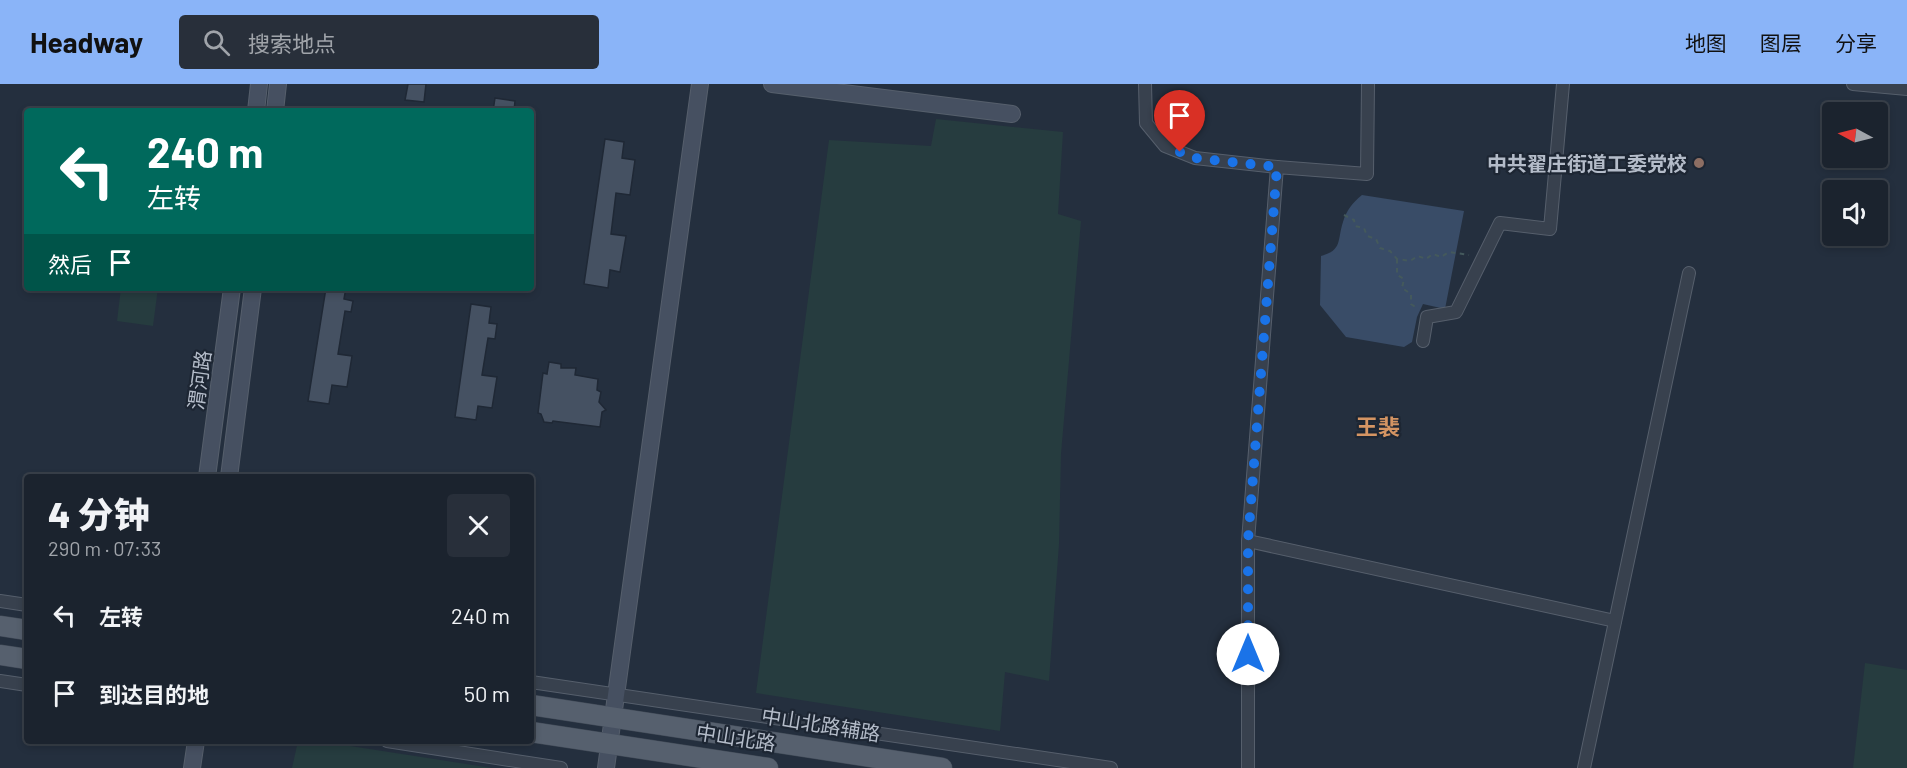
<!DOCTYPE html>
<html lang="zh">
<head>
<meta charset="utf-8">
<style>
	body { margin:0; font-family:Barlow,"Noto Sans SC",sans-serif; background:#282f3a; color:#f1f3f6; height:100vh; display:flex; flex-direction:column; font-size:22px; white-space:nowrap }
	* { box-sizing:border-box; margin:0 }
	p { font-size:20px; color:#a0a4aa }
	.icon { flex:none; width:33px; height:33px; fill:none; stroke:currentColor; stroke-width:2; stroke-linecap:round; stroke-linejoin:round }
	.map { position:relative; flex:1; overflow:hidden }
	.panel { position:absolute; left:24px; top:390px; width:510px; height:270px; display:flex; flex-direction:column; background:#1b232e; border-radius:6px; box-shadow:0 3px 9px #0003,0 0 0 2px #39404a }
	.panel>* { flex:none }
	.top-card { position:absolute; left:24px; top:24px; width:510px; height:183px; border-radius:6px; box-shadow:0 3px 9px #0003,0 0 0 2px #39404a; background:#00695c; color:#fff; overflow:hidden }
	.needle { width:39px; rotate:277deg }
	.buttons { position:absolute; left:1822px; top:18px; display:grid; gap:12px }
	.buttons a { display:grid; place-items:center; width:66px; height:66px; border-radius:6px; background:#1b232e; box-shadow:0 3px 9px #0003,0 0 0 2px #39404a; font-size:30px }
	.pin { position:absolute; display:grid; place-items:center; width:51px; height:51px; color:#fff; margin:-62px -26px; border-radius:50% 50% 50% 0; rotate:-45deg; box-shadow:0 0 6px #0007 }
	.pin .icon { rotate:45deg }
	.me { position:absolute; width:66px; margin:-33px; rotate:0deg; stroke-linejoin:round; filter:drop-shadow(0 0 4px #0008) }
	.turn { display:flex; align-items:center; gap:21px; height:126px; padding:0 24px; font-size:27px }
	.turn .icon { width:78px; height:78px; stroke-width:2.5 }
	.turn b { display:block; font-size:42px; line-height:51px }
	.then { display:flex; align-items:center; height:57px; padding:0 24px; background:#0003; gap:12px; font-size:22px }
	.round { display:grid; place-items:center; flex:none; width:63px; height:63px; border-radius:6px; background:#282f3a }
	.summary { display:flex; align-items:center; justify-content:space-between; height:102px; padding:0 24px }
	h1 { font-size:36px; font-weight:800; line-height:45px }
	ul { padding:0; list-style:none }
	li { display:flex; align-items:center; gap:18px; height:78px; padding:0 24px }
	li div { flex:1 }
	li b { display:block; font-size:22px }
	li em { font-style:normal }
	header { display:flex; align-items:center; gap:36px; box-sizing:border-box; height:84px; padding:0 30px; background:#8ab4f8; color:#111 }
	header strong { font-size:28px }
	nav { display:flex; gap:33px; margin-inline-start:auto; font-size:21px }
	.search { width:420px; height:54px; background:#282f3a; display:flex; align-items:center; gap:15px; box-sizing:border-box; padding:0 21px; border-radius:6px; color:#a0a4aa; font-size:22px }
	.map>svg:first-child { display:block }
	.green { fill:#263c3f }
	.water { fill:#394c67 }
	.building { fill:#455162; stroke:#1f2835; stroke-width:1.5 }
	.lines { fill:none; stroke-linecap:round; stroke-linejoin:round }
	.street-casing { stroke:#565f6c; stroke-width:14 }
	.secondary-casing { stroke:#565f6c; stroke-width:18 }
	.primary-casing { stroke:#414a57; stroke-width:21 }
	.path { stroke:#44595c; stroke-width:2; stroke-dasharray:4.5 4.5; stroke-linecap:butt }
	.street { stroke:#38414e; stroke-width:12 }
	.secondary { stroke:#465061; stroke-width:16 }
	.primary { stroke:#56606e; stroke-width:20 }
	.route { stroke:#1a73e8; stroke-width:10; stroke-dasharray:0 18 }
	.education-dot { fill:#8d6e63; stroke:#1d2633; stroke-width:2 }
	.labels { text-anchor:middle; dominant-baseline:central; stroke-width:4.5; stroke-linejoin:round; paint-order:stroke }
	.poi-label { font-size:20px; font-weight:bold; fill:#b4bcc9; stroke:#1d2633; text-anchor:end }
	.street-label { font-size:20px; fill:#b4bcc9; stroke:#1d2633 }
	.quarter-label { font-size:22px; font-weight:bold; fill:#d59563; stroke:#1d2633 }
</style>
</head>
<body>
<header>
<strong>Headway</strong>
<div class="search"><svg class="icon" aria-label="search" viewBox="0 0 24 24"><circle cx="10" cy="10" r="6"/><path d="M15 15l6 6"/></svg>搜索地点</div>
<nav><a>地图</a><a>图层</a><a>分享</a></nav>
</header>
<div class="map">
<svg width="1907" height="684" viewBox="0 0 1907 684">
	<rect width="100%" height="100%" fill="#242f3e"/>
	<g class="green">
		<polygon points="936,35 1063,48 1058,130 1081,137 1061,370 1059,460 1049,597 1005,588 1000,647 756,609 829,56 931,62"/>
		<polygon points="121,204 158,204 153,242 117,237"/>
		<polygon points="1865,579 1907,586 1907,684 1853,684"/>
		<polygon points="298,657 318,657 492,684 292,684"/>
	</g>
	<path class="water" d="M1362 111 1464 127 1445 225 1423 220 1417 233 1412 258 1404 263 1346 253 1320 221 1321 172C1343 166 1337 156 1343 138 1346 127 1353 118 1362 111Z"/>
	<g class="building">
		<polygon points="408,0 426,0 424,18 405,16"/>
		<polygon points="495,14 515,17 514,27 493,27"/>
		<polygon points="605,55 624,58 622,74 635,76 630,111 616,109 611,150 626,152 620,188 610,186 608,204 584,200"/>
		<polygon points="326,204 346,204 344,215 353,217 351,228 345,227 338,270 352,272 347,303 332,301 329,320 308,317"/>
		<polygon points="471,220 491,223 489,239 497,240 495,255 488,254 482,291 497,293 492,324 478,322 476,336 455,333"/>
		<polygon points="549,278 561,280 561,284 576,284 575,291 598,295 597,306 601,308 599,318 606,326 602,328 600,343 553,337 552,339 544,338 541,330 538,329 543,289 547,290"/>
	</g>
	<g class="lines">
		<defs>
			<g id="street">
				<polyline points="1145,0 1146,39 1165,62 1195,74 1277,83"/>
				<polyline points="1853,0 1907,5"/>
				<polyline points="1423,257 1427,233 1456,228 1500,139 1550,145 1563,0"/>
				<polyline points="1248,457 1615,537"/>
				<polyline points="0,517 27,521"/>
				<polyline points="0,597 27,601"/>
				<polyline points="531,598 1111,684"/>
				<polyline points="387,657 561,684"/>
				<polyline points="1248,684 1248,457 1277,83 1367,90 1368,0"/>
				<polyline points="1584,684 1689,189"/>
			</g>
			<g id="secondary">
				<polyline points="772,0 1012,30"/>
				<polyline points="256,27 259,0"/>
				<polyline points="275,27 278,0"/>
				<polyline points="207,393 232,204"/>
				<polyline points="229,393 253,204"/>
				<polyline points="192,684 196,657"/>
				<polyline points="606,684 700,0"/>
			</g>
			<g id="primary">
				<polyline points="0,542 27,546"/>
				<polyline points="0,571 27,575"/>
				<polyline points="531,621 942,684"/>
				<polyline points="531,648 768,684"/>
			</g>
		</defs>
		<use href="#street" class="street-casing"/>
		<use href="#secondary" class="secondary-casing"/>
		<use href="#primary" class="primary-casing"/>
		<g class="path">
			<polyline points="1344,131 1354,136 1355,142 1364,144 1367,152 1376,155 1380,164 1390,167 1397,175 1410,177 1418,172 1426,175 1433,170 1441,173 1449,168 1469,171"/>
			<polyline points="1397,175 1397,191 1404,195 1402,204 1411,210 1411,220 1418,225"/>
		</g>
		<use href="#street" class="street"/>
		<use href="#secondary" class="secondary"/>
		<use href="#primary" class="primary"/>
	</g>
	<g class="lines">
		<polyline class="route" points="1180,68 1195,74 1277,83 1248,457 1248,570"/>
	</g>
	<circle class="education-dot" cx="1699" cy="79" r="6"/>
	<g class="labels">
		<g class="poi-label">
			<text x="1687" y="79">中共翟庄街道工委党校</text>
		</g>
		<g class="street-label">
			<text transform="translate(199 296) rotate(-82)">渭河路</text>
			<text transform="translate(821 640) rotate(9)">中山北路辅路</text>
			<text transform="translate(736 653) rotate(9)">中山北路</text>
		</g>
		<g class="quarter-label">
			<text x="1378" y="342">王裴</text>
		</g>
	</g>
</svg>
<div class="buttons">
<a><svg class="needle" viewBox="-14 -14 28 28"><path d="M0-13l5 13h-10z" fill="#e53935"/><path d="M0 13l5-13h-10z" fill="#a0a4aa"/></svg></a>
<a><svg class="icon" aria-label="sound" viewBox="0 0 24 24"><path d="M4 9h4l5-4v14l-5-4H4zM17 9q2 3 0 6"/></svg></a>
</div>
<div class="pin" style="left:1180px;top:68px;background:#d93025"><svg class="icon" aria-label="arrive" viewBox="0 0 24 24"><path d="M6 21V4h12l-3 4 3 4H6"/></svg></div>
<svg class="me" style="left:1248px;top:570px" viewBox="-20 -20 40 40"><circle r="19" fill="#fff"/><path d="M0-13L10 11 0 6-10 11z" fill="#1a73e8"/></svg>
<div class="top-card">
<div class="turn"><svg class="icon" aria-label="left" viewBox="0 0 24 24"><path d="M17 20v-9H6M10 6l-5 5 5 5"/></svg><div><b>240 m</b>左转</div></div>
<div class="then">然后<svg class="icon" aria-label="arrive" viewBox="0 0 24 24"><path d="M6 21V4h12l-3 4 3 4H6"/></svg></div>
</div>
<section class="panel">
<div class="summary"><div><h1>4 分钟</h1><p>290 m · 07:33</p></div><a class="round"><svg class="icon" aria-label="close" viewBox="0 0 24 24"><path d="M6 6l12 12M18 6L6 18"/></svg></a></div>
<ul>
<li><svg class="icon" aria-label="left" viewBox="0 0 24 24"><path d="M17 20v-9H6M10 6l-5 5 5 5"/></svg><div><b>左转</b></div><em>240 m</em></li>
<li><svg class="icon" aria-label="arrive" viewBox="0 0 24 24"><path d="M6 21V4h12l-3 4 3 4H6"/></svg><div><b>到达目的地</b></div><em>50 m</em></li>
</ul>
</section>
</div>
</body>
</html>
